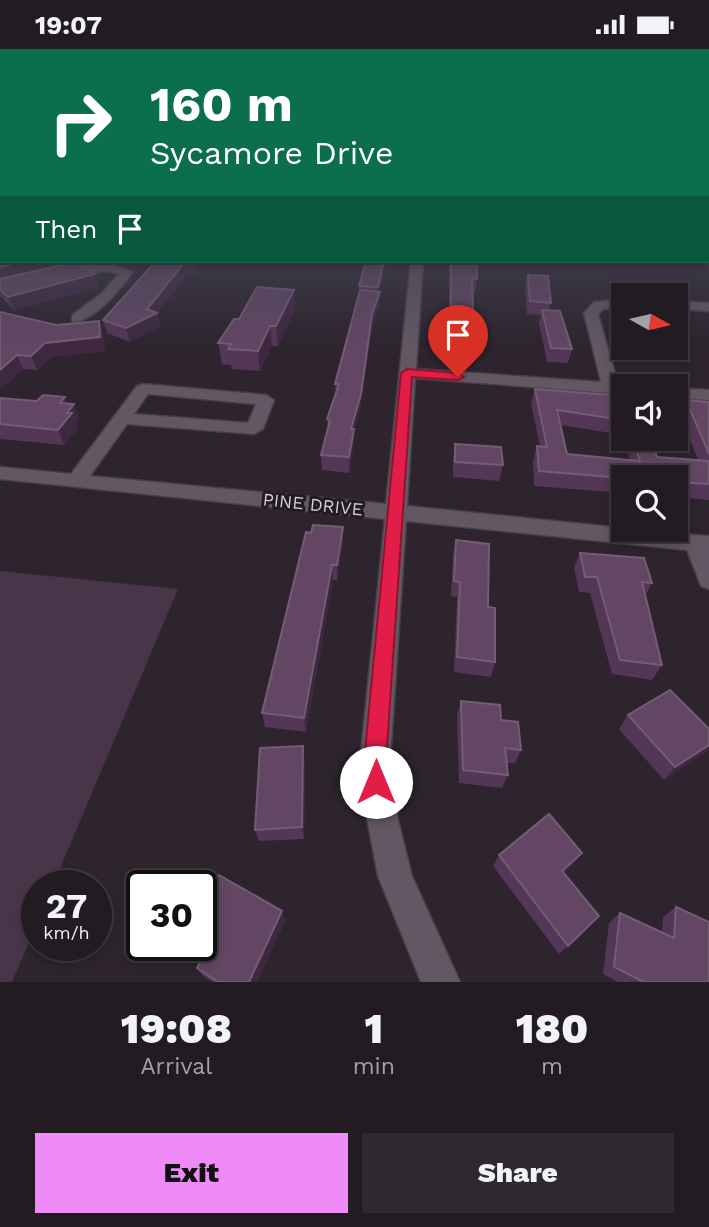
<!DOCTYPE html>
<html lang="en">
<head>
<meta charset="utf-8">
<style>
	body { margin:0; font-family:"Work Sans",sans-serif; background:#2e282f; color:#f1f3f6; height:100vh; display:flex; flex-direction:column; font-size:26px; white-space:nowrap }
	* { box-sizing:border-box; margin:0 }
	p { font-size:23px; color:#a2a1a5 }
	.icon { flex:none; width:38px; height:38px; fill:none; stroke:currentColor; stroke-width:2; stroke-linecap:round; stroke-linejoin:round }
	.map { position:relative; height:933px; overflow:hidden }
	.panel { display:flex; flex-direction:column; background:#221b22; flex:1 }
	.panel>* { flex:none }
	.top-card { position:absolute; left:0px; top:0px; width:710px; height:214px; box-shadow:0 4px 10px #0003,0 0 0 2px #3f3940; background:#0b6e4f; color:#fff; overflow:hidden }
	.needle { width:46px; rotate:98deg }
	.tools { position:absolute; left:611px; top:234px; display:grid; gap:14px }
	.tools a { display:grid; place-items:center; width:77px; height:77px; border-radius:0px; background:#221b22; box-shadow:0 4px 10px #0003,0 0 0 2px #3f3940; font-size:35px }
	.speed { position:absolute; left:21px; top:821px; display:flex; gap:14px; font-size:35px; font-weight:700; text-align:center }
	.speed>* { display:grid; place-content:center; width:91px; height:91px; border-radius:50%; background:#221b22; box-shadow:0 4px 10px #0003,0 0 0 2px #3f3940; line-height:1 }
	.speed small { font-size:18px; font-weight:400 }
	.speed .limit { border:4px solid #111; border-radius:10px; background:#fff; color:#111 }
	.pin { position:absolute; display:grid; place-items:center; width:60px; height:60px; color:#fff; margin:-72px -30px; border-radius:50% 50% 50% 0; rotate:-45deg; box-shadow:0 0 7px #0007 }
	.pin .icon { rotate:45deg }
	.me { position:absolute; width:77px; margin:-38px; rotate:0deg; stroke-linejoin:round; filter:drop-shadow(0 0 5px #0008) }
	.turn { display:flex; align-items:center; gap:24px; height:147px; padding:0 35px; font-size:32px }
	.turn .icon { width:91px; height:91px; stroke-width:2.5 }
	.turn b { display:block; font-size:49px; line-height:60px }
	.then { display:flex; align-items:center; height:66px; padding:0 35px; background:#0003; gap:14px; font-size:26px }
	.eta { display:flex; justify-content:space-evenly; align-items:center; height:119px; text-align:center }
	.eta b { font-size:42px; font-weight:800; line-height:49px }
	.action { display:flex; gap:14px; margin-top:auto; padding:14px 35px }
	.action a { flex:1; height:80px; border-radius:0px; background:#ef8bf6; color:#111; font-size:28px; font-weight:800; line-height:80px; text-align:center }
	.action a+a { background:#2e282f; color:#f1f3f6 }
	.status { display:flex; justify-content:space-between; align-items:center; height:49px; padding:0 35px; background:#221b22; direction:ltr }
	.status svg { height:19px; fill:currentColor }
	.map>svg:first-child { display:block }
	.green { fill:#483549 }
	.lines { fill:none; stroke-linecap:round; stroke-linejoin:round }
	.minor-casing { stroke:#473f48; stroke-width:3 }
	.minor { fill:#625762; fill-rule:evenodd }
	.wall { fill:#543656 }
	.shaded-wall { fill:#3e2840 }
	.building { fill:#624663; stroke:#745c75; stroke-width:2 }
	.route { fill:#e11d48; stroke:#92132f; stroke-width:2 }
	.labels { text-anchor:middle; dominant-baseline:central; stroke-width:6; stroke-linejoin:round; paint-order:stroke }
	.street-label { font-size:18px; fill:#d5cfd5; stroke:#231a24 }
</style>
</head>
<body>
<div class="status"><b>19:07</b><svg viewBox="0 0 49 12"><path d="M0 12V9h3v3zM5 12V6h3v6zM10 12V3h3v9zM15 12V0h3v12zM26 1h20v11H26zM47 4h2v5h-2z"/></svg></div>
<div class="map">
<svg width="709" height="933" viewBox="0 0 709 933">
	<rect width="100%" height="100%" fill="#2d242e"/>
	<polygon class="green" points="0,522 178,540 53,836 37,836 37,875 12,933 0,933"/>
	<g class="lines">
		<defs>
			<g id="minor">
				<rect x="0" y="169" width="2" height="6"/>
				<polygon points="709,208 709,216 695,212 709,212"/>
				<path d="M411 212H423L416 320 601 333 584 264 594 253 623 250V258L603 260 598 265 618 335 630 338H623V345L415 329 407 457 623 479V481L709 487V540L701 537 687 501 406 472 390 713 398 771 412 827 460 933H421L378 827 362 743 360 713 385 470 0 430V418L71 425 137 337 143 335 266 346 274 351 263 380 254 385 127 375 90 427 386 455ZM148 345 256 355 248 374 134 365Z"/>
				<path d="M107 214 133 223C122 238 92 276 72 272V266L101 245 119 225 107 222 60 227 54 223 60 219Z"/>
				<polygon points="676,252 709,254 709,262 676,260"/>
				<polygon points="676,339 709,341 709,351 676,349"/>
			</g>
		</defs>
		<use href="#minor" class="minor-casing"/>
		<use href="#minor" class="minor"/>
	</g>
	<g class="wall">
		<polygon points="0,199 2,212 62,212 64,216 98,238 14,261 0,247"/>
		<polygon points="156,212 198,225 187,226 157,264 161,277 130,293 107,284 103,271"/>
		<polygon points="366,212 386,212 379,243 379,256 372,278 360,360 354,382 354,395 349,424 322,421 321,406 328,381 327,370 336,345 335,335 359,244 359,237"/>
		<polygon points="449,212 477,212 477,230 475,243 472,242 474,293 472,307 452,306 454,284 449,283"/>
		<polygon points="528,226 551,254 549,261 572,300 568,314 547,313 539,274 541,266 527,265 525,238"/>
		<polygon points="294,241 295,260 278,297 272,297 260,322 232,320 231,316 222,315 218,294 239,270"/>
		<polygon points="0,263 56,276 99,272 103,286 105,302 51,308 37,321 23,320 0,341"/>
		<polygon points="535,340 623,347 623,386 561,376 567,405 630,411 624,390 651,390 657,408 698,411 680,365 686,351 709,353 709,451 676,448 676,429 623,429 623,444 534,437 533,412 537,397 540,397 531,354"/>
		<polygon points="0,349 74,355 79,370 76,374 78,379 64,396 0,390"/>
		<polygon points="455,395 503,416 499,432 453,428 453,411"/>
		<polygon points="456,491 488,558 495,613 491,628 454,623 457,548 451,547 453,506"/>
		<polygon points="343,494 337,531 333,531 306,683 265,678 262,664"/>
		<polygon points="580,504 652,534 645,547 662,616 652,631 612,625 590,544 579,543 574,519"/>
		<polygon points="461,652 501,671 521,701 515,714 507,714 508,726 502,739 459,734 457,666"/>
		<polygon points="628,666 709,680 709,700 706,703 664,731 619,680"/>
		<polygon points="305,710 304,790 259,792 255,781"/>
		<polygon points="582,804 573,815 564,824 599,867 559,905 493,817 499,806"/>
		<polygon points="201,857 282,862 285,872 257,933 213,933 203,927 197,919 209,895 201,890"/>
		<polygon points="676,858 709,933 618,933 603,925 609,874 620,864 662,884 663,868"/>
	</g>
	<g class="shaded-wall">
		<polygon points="27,212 62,212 64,217 0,231 0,218"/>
		<polygon points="384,212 386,212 379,245 380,243 379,256 372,278 360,360 354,382 354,395 349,424 351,380 372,265 378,248 378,238"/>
		<polygon points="195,213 198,225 187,226 157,264 161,277 130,293 126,279 184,214"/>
		<polygon points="95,225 98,238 14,261 8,248"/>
		<polygon points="294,241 295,260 278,297 276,277"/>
		<polygon points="99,272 103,286 105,302 51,308 37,321 31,307 45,294"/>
		<polygon points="270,277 272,297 260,322 258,302"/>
		<polygon points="17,306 23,320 0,341 0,321"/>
		<polygon points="65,348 70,360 74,355 79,370 76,374 78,379 64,396 58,381 60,354"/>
		<polygon points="343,478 343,494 337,531 337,516"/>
		<polygon points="332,516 333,531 306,683 304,669"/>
		<polygon points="709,696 709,700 706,703 664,731 675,718"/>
		<polygon points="303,697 305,710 304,790 302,778"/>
		<polygon points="582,804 573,815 554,832 562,822"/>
		<polygon points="282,862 285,872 257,933 249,933"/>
	</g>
	<g class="building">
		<polygon points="0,199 2,199 2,212 27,212 0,218"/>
		<polygon points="156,212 195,213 184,214 147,260 157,264 126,279 103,271"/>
		<polygon points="366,212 384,212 378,238 359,237"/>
		<polygon points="451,212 477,212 477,230 472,230 474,293 454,292 456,270 451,270"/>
		<polygon points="75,213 95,225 8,248 0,240 0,230"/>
		<polygon points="528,226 548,227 551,254 530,252"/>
		<polygon points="257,238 294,241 276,277 270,277 258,302 228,300 231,295 218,294 234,270 239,270"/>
		<polygon points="360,241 380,243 372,265 361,345 351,380 354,380 349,408 321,406 330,371 327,370 339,335 335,335"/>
		<polygon points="542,261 560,262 572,300 551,299"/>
		<polygon points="0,263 56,276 99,272 100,288 45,294 31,307 17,306 0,321"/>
		<polygon points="535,340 623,347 623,371 557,361 567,405 640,412 633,390 651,390 657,408 709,412 709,435 676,433 676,429 623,429 539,422 537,397 547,398"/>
		<polygon points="43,346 65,348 60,354 74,355 67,364 72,364 58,381 0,375 0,349 37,352"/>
		<polygon points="686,351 709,353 709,405"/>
		<polygon points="455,395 501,398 503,416 455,413"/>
		<polygon points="313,476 343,478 337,516 332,516 304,669 262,664 306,483 311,484"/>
		<polygon points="456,491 489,495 488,558 495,559 495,613 457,608 460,533 454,532"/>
		<polygon points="580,504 644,509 652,534 642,533 662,616 620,611 597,528 585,528"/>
		<polygon points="670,641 709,680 709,696 675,718 628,666"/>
		<polygon points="461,652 500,656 501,671 518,673 521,701 505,699 508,726 463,721"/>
		<polygon points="303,697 302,778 255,781 260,699"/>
		<polygon points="549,765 582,804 562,822 599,867 568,897 499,806"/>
		<polygon points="219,826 282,862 249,933 218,933 197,919 211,892 201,886 201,857"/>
		<polygon points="676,858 709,873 709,933 644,933 614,918 620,864 674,889"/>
	</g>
	<linearGradient id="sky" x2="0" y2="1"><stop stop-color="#191419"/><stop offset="0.56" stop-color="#464557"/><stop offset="1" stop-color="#464557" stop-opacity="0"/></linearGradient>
	<rect width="709" height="297" fill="url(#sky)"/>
	<polygon class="route" points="407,320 458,324 464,328 458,331 412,328 386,713 388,733 384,741 376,744 368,741 364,713 401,324"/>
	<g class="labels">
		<g class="street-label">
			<text transform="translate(313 455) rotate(6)">PINE DRIVE</text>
		</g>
	</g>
</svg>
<div class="tools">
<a><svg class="needle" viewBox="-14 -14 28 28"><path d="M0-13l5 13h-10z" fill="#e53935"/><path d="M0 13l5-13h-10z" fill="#a2a1a5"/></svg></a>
<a><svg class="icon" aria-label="sound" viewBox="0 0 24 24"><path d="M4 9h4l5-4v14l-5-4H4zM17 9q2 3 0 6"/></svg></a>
<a><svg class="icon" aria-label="search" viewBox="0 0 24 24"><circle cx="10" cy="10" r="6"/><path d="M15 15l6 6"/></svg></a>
</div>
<div class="speed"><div>27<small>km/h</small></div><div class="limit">30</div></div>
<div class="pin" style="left:458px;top:328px;background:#d93025"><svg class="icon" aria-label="arrive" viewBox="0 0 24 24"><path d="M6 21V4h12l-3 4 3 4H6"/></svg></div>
<svg class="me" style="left:376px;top:733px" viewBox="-20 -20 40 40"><circle r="19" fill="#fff"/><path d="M0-13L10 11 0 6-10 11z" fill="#e11d48"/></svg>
<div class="top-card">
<div class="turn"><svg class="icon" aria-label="right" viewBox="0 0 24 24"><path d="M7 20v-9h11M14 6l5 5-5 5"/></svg><div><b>160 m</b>Sycamore Drive</div></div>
<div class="then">Then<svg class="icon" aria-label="arrive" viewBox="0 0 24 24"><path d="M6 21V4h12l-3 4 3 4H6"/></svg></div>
</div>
</div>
<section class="panel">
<div class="eta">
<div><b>19:08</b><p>Arrival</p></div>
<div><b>1</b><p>min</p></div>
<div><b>180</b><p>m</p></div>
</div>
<div class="action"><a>Exit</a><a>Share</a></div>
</section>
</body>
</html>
